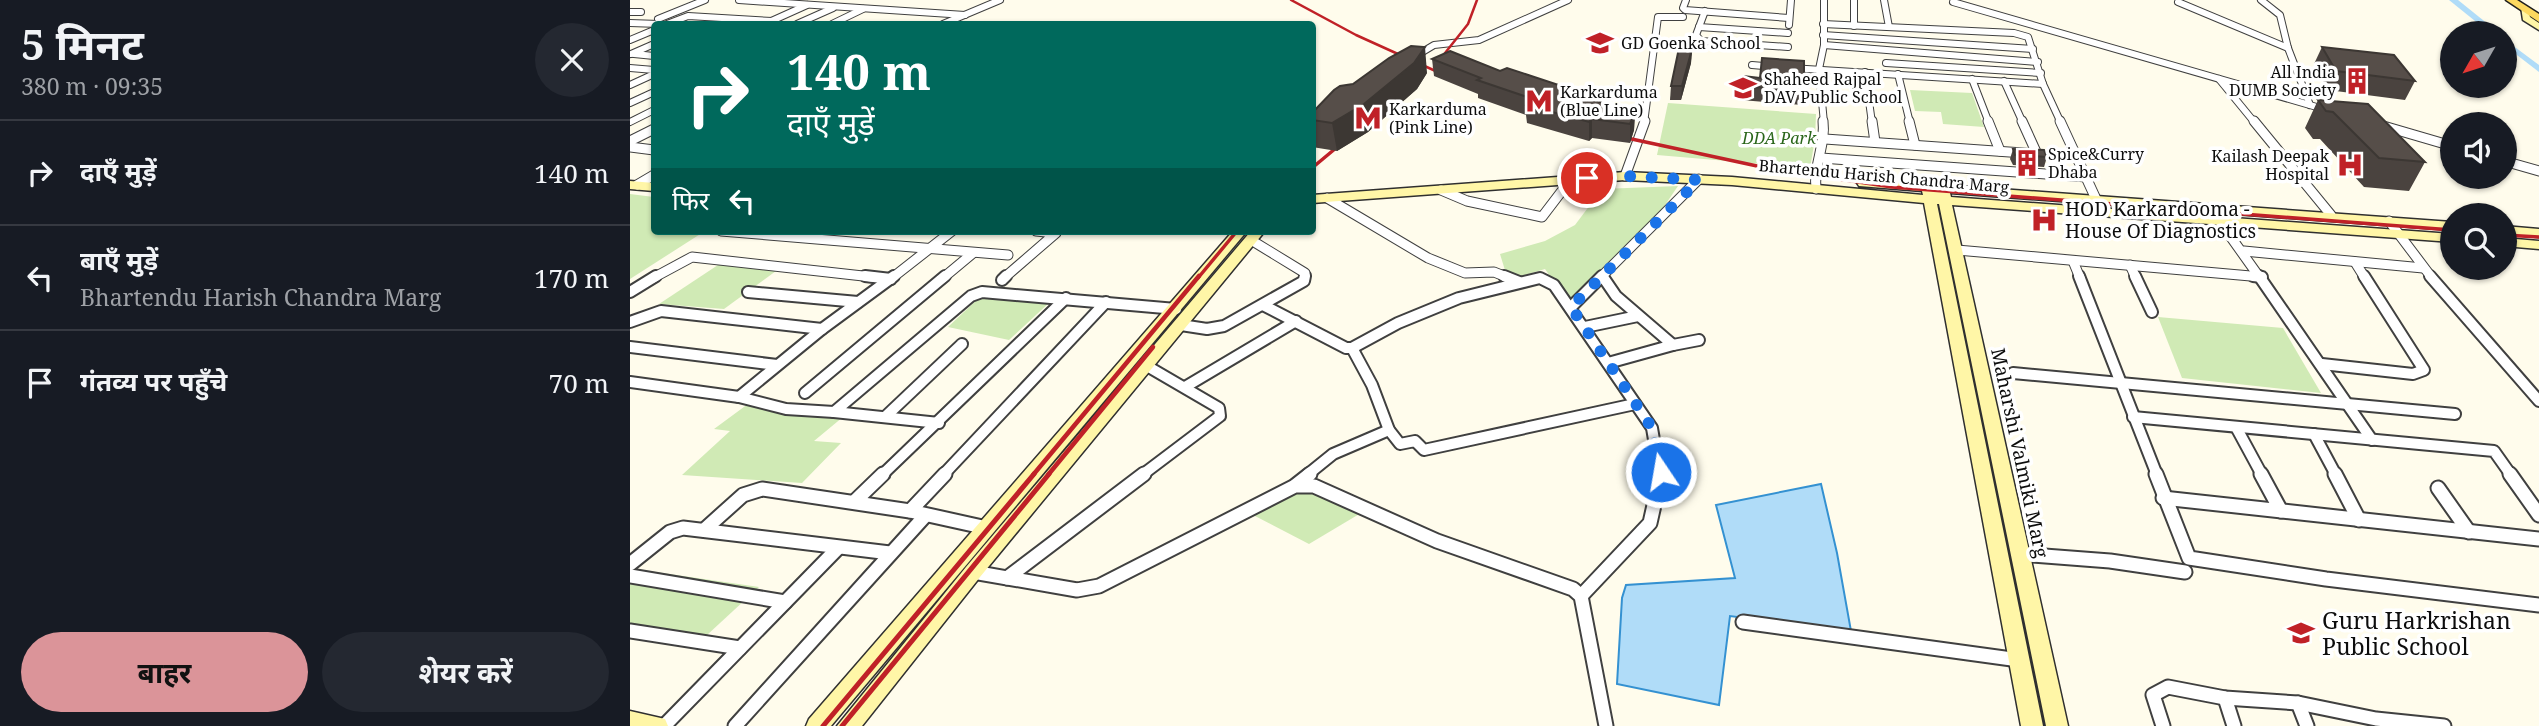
<!DOCTYPE html>
<html lang="hi">
<head>
<meta charset="utf-8">
<style>
	body { margin:0; font-family:"Noto Serif","Noto Sans Devanagari",serif; background:#242831; color:#f1f3f6; height:100vh; display:flex; flex-direction:column; font-size:26px; white-space:nowrap }
	* { box-sizing:border-box; margin:0 }
	p { font-size:23px; color:#9ea1a6 }
	.icon { flex:none; width:38px; height:38px; fill:none; stroke:currentColor; stroke-width:2; stroke-linecap:round; stroke-linejoin:round }
	.map { position:relative; flex:1; overflow:hidden }
	.sheet { display:flex; flex-direction:column; background:#171b24; width:630px }
	.sheet>* { flex:none }
	.hud { position:absolute; left:21px; top:21px; width:665px; height:214px; border-radius:7px; box-shadow:0 2px 5px #0004; background:#00695c; color:#fff; overflow:hidden }
	.needle { width:46px; rotate:231deg }
	.buttons { position:absolute; left:1810px; top:21px; display:grid; gap:14px }
	.buttons a { display:grid; place-items:center; width:77px; height:77px; border-radius:50%; background:#171b24; box-shadow:0 2px 5px #0004; font-size:35px }
	.pin { position:absolute; display:grid; place-items:center; width:60px; height:60px; color:#fff; margin:-30px; border:4px solid #fff; border-radius:50%; box-shadow:0 2px 7px #0007 }
	.me { position:absolute; width:77px; margin:-38px; rotate:348deg; stroke-linejoin:round; filter:drop-shadow(0 0 5px #0008) }
	.turn { display:flex; align-items:center; gap:24px; height:147px; padding:0 21px; font-size:32px }
	.turn .icon { width:91px; height:91px; stroke-width:2.5 }
	.turn b { display:block; font-size:49px; line-height:60px }
	.then { display:flex; align-items:center; height:66px; padding:0 21px; background:#0003; gap:14px; font-size:26px }
	.round { display:grid; place-items:center; flex:none; width:74px; height:74px; border-radius:37px; background:#242831 }
	.summary { display:flex; align-items:center; justify-content:space-between; height:119px; padding:0 21px }
	h1 { font-size:42px; font-weight:700; line-height:52px }
	.primary-button { display:flex; gap:14px; margin-top:auto; padding:14px 21px }
	.primary-button a { flex:1; height:80px; border-radius:42px; background:#db9499; color:#111; font-size:28px; font-weight:700; line-height:80px; text-align:center }
	.primary-button a+a { background:#242831; color:#f1f3f6 }
	ul { padding:0; list-style:none }
	li { display:flex; align-items:center; gap:21px; height:105px; padding:0 21px; border-top:2px solid #363941 }
	li div { flex:1 }
	li b { display:block; font-size:26px }
	li em { font-style:normal }
	main { display:flex; flex:1; min-height:0 }
	.map>svg:first-child { display:block }
	.green { fill:#d0eab5 }
	.water { fill:#b0dcf8; stroke:#3491d1; stroke-width:2 }
	.lines { fill:none; stroke-linecap:round; stroke-linejoin:round }
	.canal { fill:#b0dcf8; fill-rule:evenodd }
	.street-far3-casing { stroke:#404040; stroke-width:8 }
	.street-far2-casing { stroke:#404040; stroke-width:11 }
	.street-far1-casing { stroke:#404040; stroke-width:14 }
	.street-casing { stroke:#404040; stroke-width:17 }
	.secondary-casing { stroke:#2f2f2f; stroke-width:3 }
	.primary-casing { stroke:#1e1e1e; stroke-width:3 }
	.street-far3 { stroke:#fff; stroke-width:6 }
	.street-far2 { stroke:#fff; stroke-width:9 }
	.street-far1 { stroke:#fff; stroke-width:10 }
	.street { stroke:#fff; stroke-width:13 }
	.secondary { fill:#fff6a7; fill-rule:evenodd }
	.primary { fill:#fcd85f; fill-rule:evenodd }
	.rail-far3 { stroke:#c02127; stroke-width:2.5 }
	.rail-far2 { stroke:#c02127; stroke-width:3.5 }
	.rail-far1 { stroke:#c02127; stroke-width:4.5 }
	.rail { stroke:#c02127; stroke-width:5 }
	.wall { fill:#4a433f }
	.shaded-wall { fill:#3c3733 }
	.building { fill:#564e49; stroke:#3c3733; stroke-width:2 }
	.route { stroke:#1a73e8; stroke-width:12; stroke-dasharray:0 21.6 }
	.labels { text-anchor:middle; dominant-baseline:central; stroke-width:7; stroke-linejoin:round; paint-order:stroke }
	.far-poi-label { font-size:16px; fill:#0d0d0d; stroke:#fff; text-anchor:start }
	.far-park-label { font-size:16px; font-style:italic; fill:#2a661b; stroke:#fff }
	.far-street-label { font-size:16px; fill:#0d0d0d; stroke:#fff }
	.poi-label { font-size:19px; fill:#0d0d0d; stroke:#fff; text-anchor:start }
	.street-label { font-size:19px; fill:#0d0d0d; stroke:#fff }
	.near-poi-label { font-size:23px; fill:#0d0d0d; stroke:#fff; text-anchor:start }
</style>
</head>
<body>
<main>
<section class="sheet">
<div class="summary"><div><h1>5 मिनट</h1><p>380 m · 09:35</p></div><a class="round"><svg class="icon" aria-label="close" viewBox="0 0 24 24"><path d="M6 6l12 12M18 6L6 18"/></svg></a></div>
<ul>
<li><svg class="icon" aria-label="right" viewBox="0 0 24 24"><path d="M7 20v-9h11M14 6l5 5-5 5"/></svg><div><b>दाएँ मुड़ें</b></div><em>140 m</em></li>
<li><svg class="icon" aria-label="left" viewBox="0 0 24 24"><path d="M17 20v-9H6M10 6l-5 5 5 5"/></svg><div><b>बाएँ मुड़ें</b><p>Bhartendu Harish Chandra Marg</p></div><em>170 m</em></li>
<li><svg class="icon" aria-label="arrive" viewBox="0 0 24 24"><path d="M6 21V4h12l-3 4 3 4H6"/></svg><div><b>गंतव्य पर पहुँचे</b></div><em>70 m</em></li>
</ul>
<div class="primary-button"><a>बाहर</a><a>शेयर करें</a></div>
</section>
<div class="map">
<svg width="1909" height="726" viewBox="0 0 1909 726">
	<rect width="100%" height="100%" fill="#fffcec"/>
	<g class="green">
		<polygon points="1280,90 1342,93 1354,127 1313,124 1311,112 1285,111"/>
		<polygon points="1038,103 1186,114 1185,139 1180,168 1027,155"/>
		<polygon points="1048,186 1033,208 941,299 935,298 915,269 878,280 870,254 915,241 945,225 972,189"/>
		<polygon points="0,194 24,197 24,231 75,231 0,279"/>
		<polygon points="91,263 146,271 94,309 29,304"/>
		<polygon points="353,294 420,302 379,340 318,327"/>
		<polygon points="1528,317 1653,328 1691,393 1552,378"/>
		<polygon points="122,401 219,412 184,441 211,443 172,483 52,475 100,431 84,429"/>
		<polygon points="683,481 736,510 679,544 623,515"/>
		<polygon points="12,570 129,587 77,635 0,626 0,580"/>
	</g>
	<polygon class="water" points="1191,484 1207,553 1221,631 1100,616 1089,705 987,684 992,598 996,585 1105,578 1086,505"/>
	<g class="lines">
		<g class="canal">
			<polygon points="1819,0 1828,0 1869,33 1860,33"/>
			<polygon points="1874,39 1909,65 1909,72 1874,45"/>
		</g>
		<defs>
			<g id="street-far3">
				<polyline points="109,0 335,15"/>
				<polyline points="1056,0 1053,8 1055,10 1159,18"/>
				<polyline points="1224,0 1224,26"/>
				<polyline points="1254,0 1259,27"/>
				<polyline points="1631,0 1650,15 1658,48 1680,105"/>
				<polyline points="1323,2 1697,110"/>
				<polyline points="1548,2 1658,48"/>
				<polyline points="1075,11 1066,35 1071,41 1158,47"/>
				<polyline points="0,12 11,12"/>
				<polyline points="28,19 75,0"/>
				<polyline points="0,23 29,24"/>
				<polyline points="137,23 177,5"/>
				<polyline points="37,24 58,16 142,21"/>
				<polyline points="167,24 203,8"/>
				<polyline points="202,24 233,9"/>
				<polyline points="313,24 370,0"/>
				<polyline points="1193,24 1384,33 1398,37 1413,84 1431,123"/>
				<polyline points="1159,25 1161,0"/>
				<polyline points="1069,27 1158,33"/>
				<polyline points="1193,35 1403,49"/>
				<polyline points="0,40 24,30"/>
				<polyline points="1194,45 1408,62"/>
				<polyline points="1,54 24,44"/>
				<polyline points="4,54 24,56"/>
				<polyline points="784,57 804,45 849,40 938,0"/>
				<polyline points="1256,63 1411,73"/>
				<polyline points="1122,65 1145,67"/>
				<polyline points="0,68 24,70"/>
				<polyline points="1161,68 1413,84"/>
				<polyline points="1235,72 1242,123"/>
				<polyline points="1268,74 1280,123"/>
				<polyline points="1342,79 1359,123"/>
				<polyline points="1589,79 1625,123"/>
				<polyline points="1374,81 1393,123"/>
				<polyline points="0,85 24,74"/>
				<polyline points="0,103 24,92"/>
				<polyline points="0,122 24,110"/>
				<polyline points="1014,123 1028,17 1053,17"/>
				<polyline points="1194,123 1189,69 1194,45 1194,0"/>
			</g>
			<g id="street-far2">
				<polyline points="1242,121 1245,142"/>
				<polyline points="1279,121 1285,145"/>
				<polyline points="1358,121 1370,151"/>
				<polyline points="1430,121 1466,199"/>
				<polyline points="1624,121 1701,215"/>
				<polyline points="1750,125 1822,146"/>
				<polyline points="1195,139 1407,154 1392,121"/>
				<polyline points="0,141 24,129"/>
				<polyline points="0,147 24,150"/>
				<polyline points="1191,158 1457,177"/>
				<polyline points="1874,161 1909,171"/>
				<polyline points="995,176 1015,121"/>
				<polyline points="7,185 24,175"/>
				<path d="M1186 189C1183 166 1196 145 1193 121"/>
				<polyline points="811,190 837,201 912,217 941,179"/>
				<polyline points="697,198 798,258 835,273 864,272 879,278"/>
				<polyline points="1588,219 1630,278"/>
				<polyline points="1759,221 1802,278"/>
				<polyline points="91,231 378,255"/>
				<polyline points="621,240 675,273 674,278"/>
				<polyline points="1327,250 1632,277"/>
				<polyline points="1614,251 1793,268"/>
				<polyline points="1443,261 1450,278"/>
				<polyline points="1725,262 1735,278"/>
				<polyline points="1500,265 1506,278"/>
				<polyline points="23,278 62,257 251,278"/>
				<polyline points="262,278 322,231"/>
				<polyline points="313,278 343,253"/>
				<polyline points="374,278 426,233 406,231"/>
				<polyline points="970,278 1069,179"/>
			</g>
			<g id="street-far1">
				<polyline points="235,276 261,279"/>
				<polyline points="874,276 889,282"/>
				<polyline points="1449,276 1527,475"/>
				<polyline points="1505,276 1522,312"/>
				<polyline points="1623,276 1632,277"/>
				<polyline points="1629,276 1742,440"/>
				<polyline points="1800,276 1909,401"/>
				<polyline points="973,277 986,296 1043,345 978,363"/>
				<polyline points="372,280 376,276"/>
				<polyline points="0,292 26,276"/>
				<polyline points="118,292 228,302"/>
				<polyline points="633,305 716,348 722,348 768,323 829,298 910,278 924,285 1022,428 1030,475"/>
				<polyline points="941,307 972,276"/>
				<polyline points="0,322 31,311 192,329"/>
				<polyline points="551,325 577,329 594,326 674,281 675,276"/>
				<polyline points="955,327 1008,316"/>
				<polyline points="1043,345 1069,340"/>
				<polyline points="0,347 147,365"/>
				<polyline points="722,348 742,385 759,430 770,444 785,441 794,450 1005,404"/>
				<polyline points="1692,364 1783,374 1794,370 1734,276"/>
				<polyline points="1383,373 1825,414"/>
				<polyline points="0,382 109,397 156,409 204,412"/>
				<polyline points="555,387 666,321"/>
				<polyline points="175,393 315,276"/>
				<polyline points="109,397 192,329 264,276"/>
				<polyline points="255,417 332,344"/>
				<polyline points="1503,417 1864,451 1881,475"/>
				<polyline points="309,423 204,412 341,296 352,292 546,309"/>
				<polyline points="1606,427 1632,475"/>
				<polyline points="1684,434 1706,475"/>
				<polyline points="252,475 436,298"/>
				<polyline points="313,475 476,302"/>
				<polyline points="512,475 590,416 589,408 517,366"/>
				<polyline points="677,475 703,454 759,430"/>
			</g>
			<g id="street">
				<polyline points="1526,474 1559,558 1696,579 1909,605"/>
				<polyline points="1631,474 1651,511"/>
				<polyline points="1705,474 1729,520"/>
				<polyline points="1880,474 1909,515"/>
				<polyline points="666,485 680,474"/>
				<polyline points="1808,488 1839,532"/>
				<polyline points="1533,498 1909,539"/>
				<polyline points="224,502 253,474"/>
				<polyline points="280,511 315,474"/>
				<polyline points="74,530 113,495 132,489 280,511 357,528"/>
				<polyline points="1390,554 1480,561 1555,572"/>
				<polyline points="0,564 40,532 53,528 260,553"/>
				<polyline points="343,572 447,590 469,586 665,486 684,486 807,541 943,589 951,596 976,726"/>
				<polyline points="0,576 155,602"/>
				<polyline points="377,578 514,474"/>
				<polyline points="951,596 1020,523 1031,474"/>
				<polyline points="1113,622 1389,660"/>
				<polyline points="0,631 110,648"/>
				<polyline points="1595,698 1604,726"/>
				<polyline points="1668,703 1677,726"/>
				<polyline points="34,726 208,548"/>
				<polyline points="105,726 295,516"/>
				<polyline points="1533,726 1523,695 1538,687 1595,698 1668,703 1746,719 1814,726"/>
			</g>
			<g id="secondary">
				<polygon points="1891,7 1897,7 1900,17 1909,23 1909,30 1893,20"/>
				<polygon points="995,172 1102,177 1293,195 1292,191 1229,186 1227,183 1233,179 1822,222 1822,230 1320,193 1321,197 1822,234 1822,242 1322,205 1438,726 1416,726 1309,204 1307,204 1413,726 1391,726 1294,203 1102,185 995,180 682,203 682,195"/>
				<polygon points="0,181 24,183 24,191 0,189"/>
				<polygon points="1874,226 1909,229 1909,237 1874,234"/>
				<polygon points="603,231 617,231 201,726 176,726 179,719"/>
				<polygon points="621,231 635,231 350,577 232,726 207,726 336,567"/>
				<polygon points="1874,238 1909,241 1909,249 1874,246"/>
				<polygon points="0,711 35,719 38,726 0,726"/>
			</g>
			<polygon id="primary" points="1876,0 1887,0 1909,14 1909,22"/>
		</defs>
		<use href="#street-far3" class="street-far3-casing"/>
		<use href="#street-far2" class="street-far2-casing"/>
		<use href="#street-far1" class="street-far1-casing"/>
		<use href="#street" class="street-casing"/>
		<use href="#secondary" class="secondary-casing"/>
		<use href="#primary" class="primary-casing"/>
		<use href="#street-far3" class="street-far3"/>
		<use href="#street-far2" class="street-far2"/>
		<use href="#street-far1" class="street-far1"/>
		<use href="#street" class="street"/>
		<use href="#secondary" class="secondary"/>
		<use href="#primary" class="primary"/>
		<g class="rail-far3">
			<polyline points="661,0 726,35 821,78"/>
			<polyline points="804,67 838,24 847,0"/>
		</g>
		<g class="rail-far2">
			<polyline points="983,135 1141,169 1262,187 1822,230"/>
			<polyline points="682,168 718,138"/>
			<polyline points="1874,235 1909,237"/>
			<polyline points="568,278 607,231"/>
		</g>
		<g class="rail-far1">
			<polyline points="403,475 569,276"/>
			<polyline points="418,475 523,347"/>
		</g>
		<g class="rail">
			<polyline points="193,726 404,474"/>
			<polyline points="212,726 419,474"/>
		</g>
	</g>
	<g class="wall">
		<polygon points="1692,47 1785,81 1775,100 1698,90 1684,64"/>
		<polygon points="1062,49 1061,63 1051,100 1040,100 1041,86"/>
		<polygon points="802,59 870,71 950,92 950,96 1005,112 1004,130 1000,143 962,138 959,141 897,123 896,115 848,98 848,94 804,76"/>
		<polygon points="797,73 787,89 738,132 707,151 682,147 682,113 723,84"/>
		<polygon points="1114,76 1174,91 1172,105 1111,100"/>
		<polygon points="1688,100 1795,162 1779,191 1734,187 1690,139 1683,139 1675,128"/>
		<polygon points="1383,149 1417,157 1414,167 1383,165 1380,159"/>
	</g>
	<g class="shaded-wall">
		<polygon points="795,47 797,73 787,89 738,132 707,151 702,123"/>
		<polygon points="1062,49 1061,63 1051,100 1052,86"/>
		<polygon points="1005,112 1004,130 1000,143 1000,124"/>
		<polygon points="962,119 962,138 959,141 959,122"/>
	</g>
	<g class="building">
		<polygon points="781,46 795,47 784,63 734,104 702,123 682,120 682,113 704,90 710,86 723,84 759,58"/>
		<polygon points="1692,47 1764,55 1785,81 1706,71"/>
		<polygon points="1049,48 1062,49 1052,86 1041,86"/>
		<polygon points="820,51 870,71 877,68 950,92 946,95 1005,112 1000,124 962,119 959,122 896,105 903,99 847,80 851,78 802,59"/>
		<polygon points="1132,58 1174,61 1174,91 1113,86 1114,76 1130,78"/>
		<polygon points="1688,100 1738,104 1795,162 1749,158 1703,112 1696,111"/>
		<polygon points="1383,149 1414,150 1417,157 1385,155"/>
	</g>
	<g class="lines">
		<polyline class="route" points="957,178 995,176 1069,180 941,307 1022,428 1031,472"/>
	</g>
	<defs>
		<symbol id="school-bare" viewBox="-9 -9 18 18"><path d="M0-5L7-2L0 1L-7-2ZM-4 1L0 2.5L4 1V4Q0 6-4 4Z" fill="#c02127" stroke="#fff" stroke-width="2.5" paint-order="stroke"/></symbol>
		<symbol id="building-bare" viewBox="-9 -9 18 18"><path d="M-4-6H4V6H1V3H-1V6H-4ZM-2.5-4.3h1.7v1.8h-1.7ZM.8-4.3h1.7v1.8H.8ZM-2.5-1h1.7V.8h-1.7ZM.8-1h1.7V.8H.8Z" fill="#c02127" stroke="#fff" stroke-width="2.5" paint-order="stroke"/></symbol>
		<symbol id="metro-bare" viewBox="-9 -9 18 18"><path d="M-5.5 5V-5H-3L0 0L3-5H5.5V5H3V-.5L0 4L-3-.5V5Z" fill="#c02127" stroke="#fff" stroke-width="2.5" paint-order="stroke"/></symbol>
		<symbol id="hospital-bare" viewBox="-9 -9 18 18"><path d="M-5-5h3v3.5h4V-5h3V5h-3V1.5h-4V5h-3Z" fill="#c02127" stroke="#fff" stroke-width="2.5" paint-order="stroke"/></symbol>
	</defs>
	<g fill-rule="evenodd">
		<use href="#school-bare" x="951" y="24" width="38" height="38"/>
		<use href="#building-bare" x="1708" y="62" width="38" height="38"/>
		<use href="#school-bare" x="1094" y="69" width="38" height="38"/>
		<use href="#metro-bare" x="890" y="82" width="38" height="38"/>
		<use href="#metro-bare" x="719" y="99" width="38" height="38"/>
		<use href="#building-bare" x="1378" y="144" width="38" height="38"/>
		<use href="#hospital-bare" x="1701" y="146" width="38" height="38"/>
		<use href="#hospital-bare" x="1395" y="201" width="38" height="38"/>
		<use href="#school-bare" x="1652" y="614" width="38" height="38"/>
	</g>
	<g class="labels">
		<g class="far-poi-label">
			<text x="991" y="43">GD Goenka School</text>
			<text x="1706" y="72" text-anchor="end">All India<tspan x="1706" dy="18">DUMB Society</tspan></text>
			<text x="1134" y="79">Shaheed Rajpal<tspan x="1134" dy="18">DAV Public School</tspan></text>
			<text x="930" y="92">Karkarduma<tspan x="930" dy="18">(Blue Line)</tspan></text>
			<text x="759" y="109">Karkarduma<tspan x="759" dy="18">(Pink Line)</tspan></text>
			<text x="1418" y="154">Spice&amp;Curry<tspan x="1418" dy="18">Dhaba</tspan></text>
			<text x="1699" y="156" text-anchor="end">Kailash Deepak<tspan x="1699" dy="18">Hospital</tspan></text>
		</g>
		<g class="far-park-label">
			<text x="1149" y="138">DDA Park</text>
		</g>
		<g class="far-street-label">
			<text transform="translate(1254 176) rotate(5)">Bhartendu Harish Chandra Marg</text>
		</g>
		<g class="poi-label">
			<text x="1435" y="209">HOD Karkardooma -<tspan x="1435" dy="22">House Of Diagnostics</tspan></text>
		</g>
		<g class="street-label">
			<text transform="translate(1390 453) rotate(78)">Maharshi Valmiki Marg</text>
		</g>
		<g class="near-poi-label">
			<text x="1692" y="620">Guru Harkrishan<tspan x="1692" dy="26">Public School</tspan></text>
		</g>
	</g>
</svg>
<div class="buttons">
<a><svg class="needle" viewBox="-14 -14 28 28"><path d="M0-13l5 13h-10z" fill="#e53935"/><path d="M0 13l5-13h-10z" fill="#9ea1a6"/></svg></a>
<a><svg class="icon" aria-label="sound" viewBox="0 0 24 24"><path d="M4 9h4l5-4v14l-5-4H4zM17 9q2 3 0 6"/></svg></a>
<a><svg class="icon" aria-label="search" viewBox="0 0 24 24"><circle cx="10" cy="10" r="6"/><path d="M15 15l6 6"/></svg></a>
</div>
<div class="pin" style="left:957px;top:178px;background:#d93025"><svg class="icon" aria-label="arrive" viewBox="0 0 24 24"><path d="M6 21V4h12l-3 4 3 4H6"/></svg></div>
<svg class="me" style="left:1031px;top:472px" viewBox="-20 -20 40 40"><circle r="17" fill="#1a73e8" stroke="#fff" stroke-width="3"/><path d="M0-11L8 9 0 5-8 9z" fill="#fff"/></svg>
<div class="hud">
<div class="turn"><svg class="icon" aria-label="right" viewBox="0 0 24 24"><path d="M7 20v-9h11M14 6l5 5-5 5"/></svg><div><b>140 m</b>दाएँ मुड़ें</div></div>
<div class="then">फिर<svg class="icon" aria-label="left" viewBox="0 0 24 24"><path d="M17 20v-9H6M10 6l-5 5 5 5"/></svg></div>
</div>
</div>
</main>
</body>
</html>
